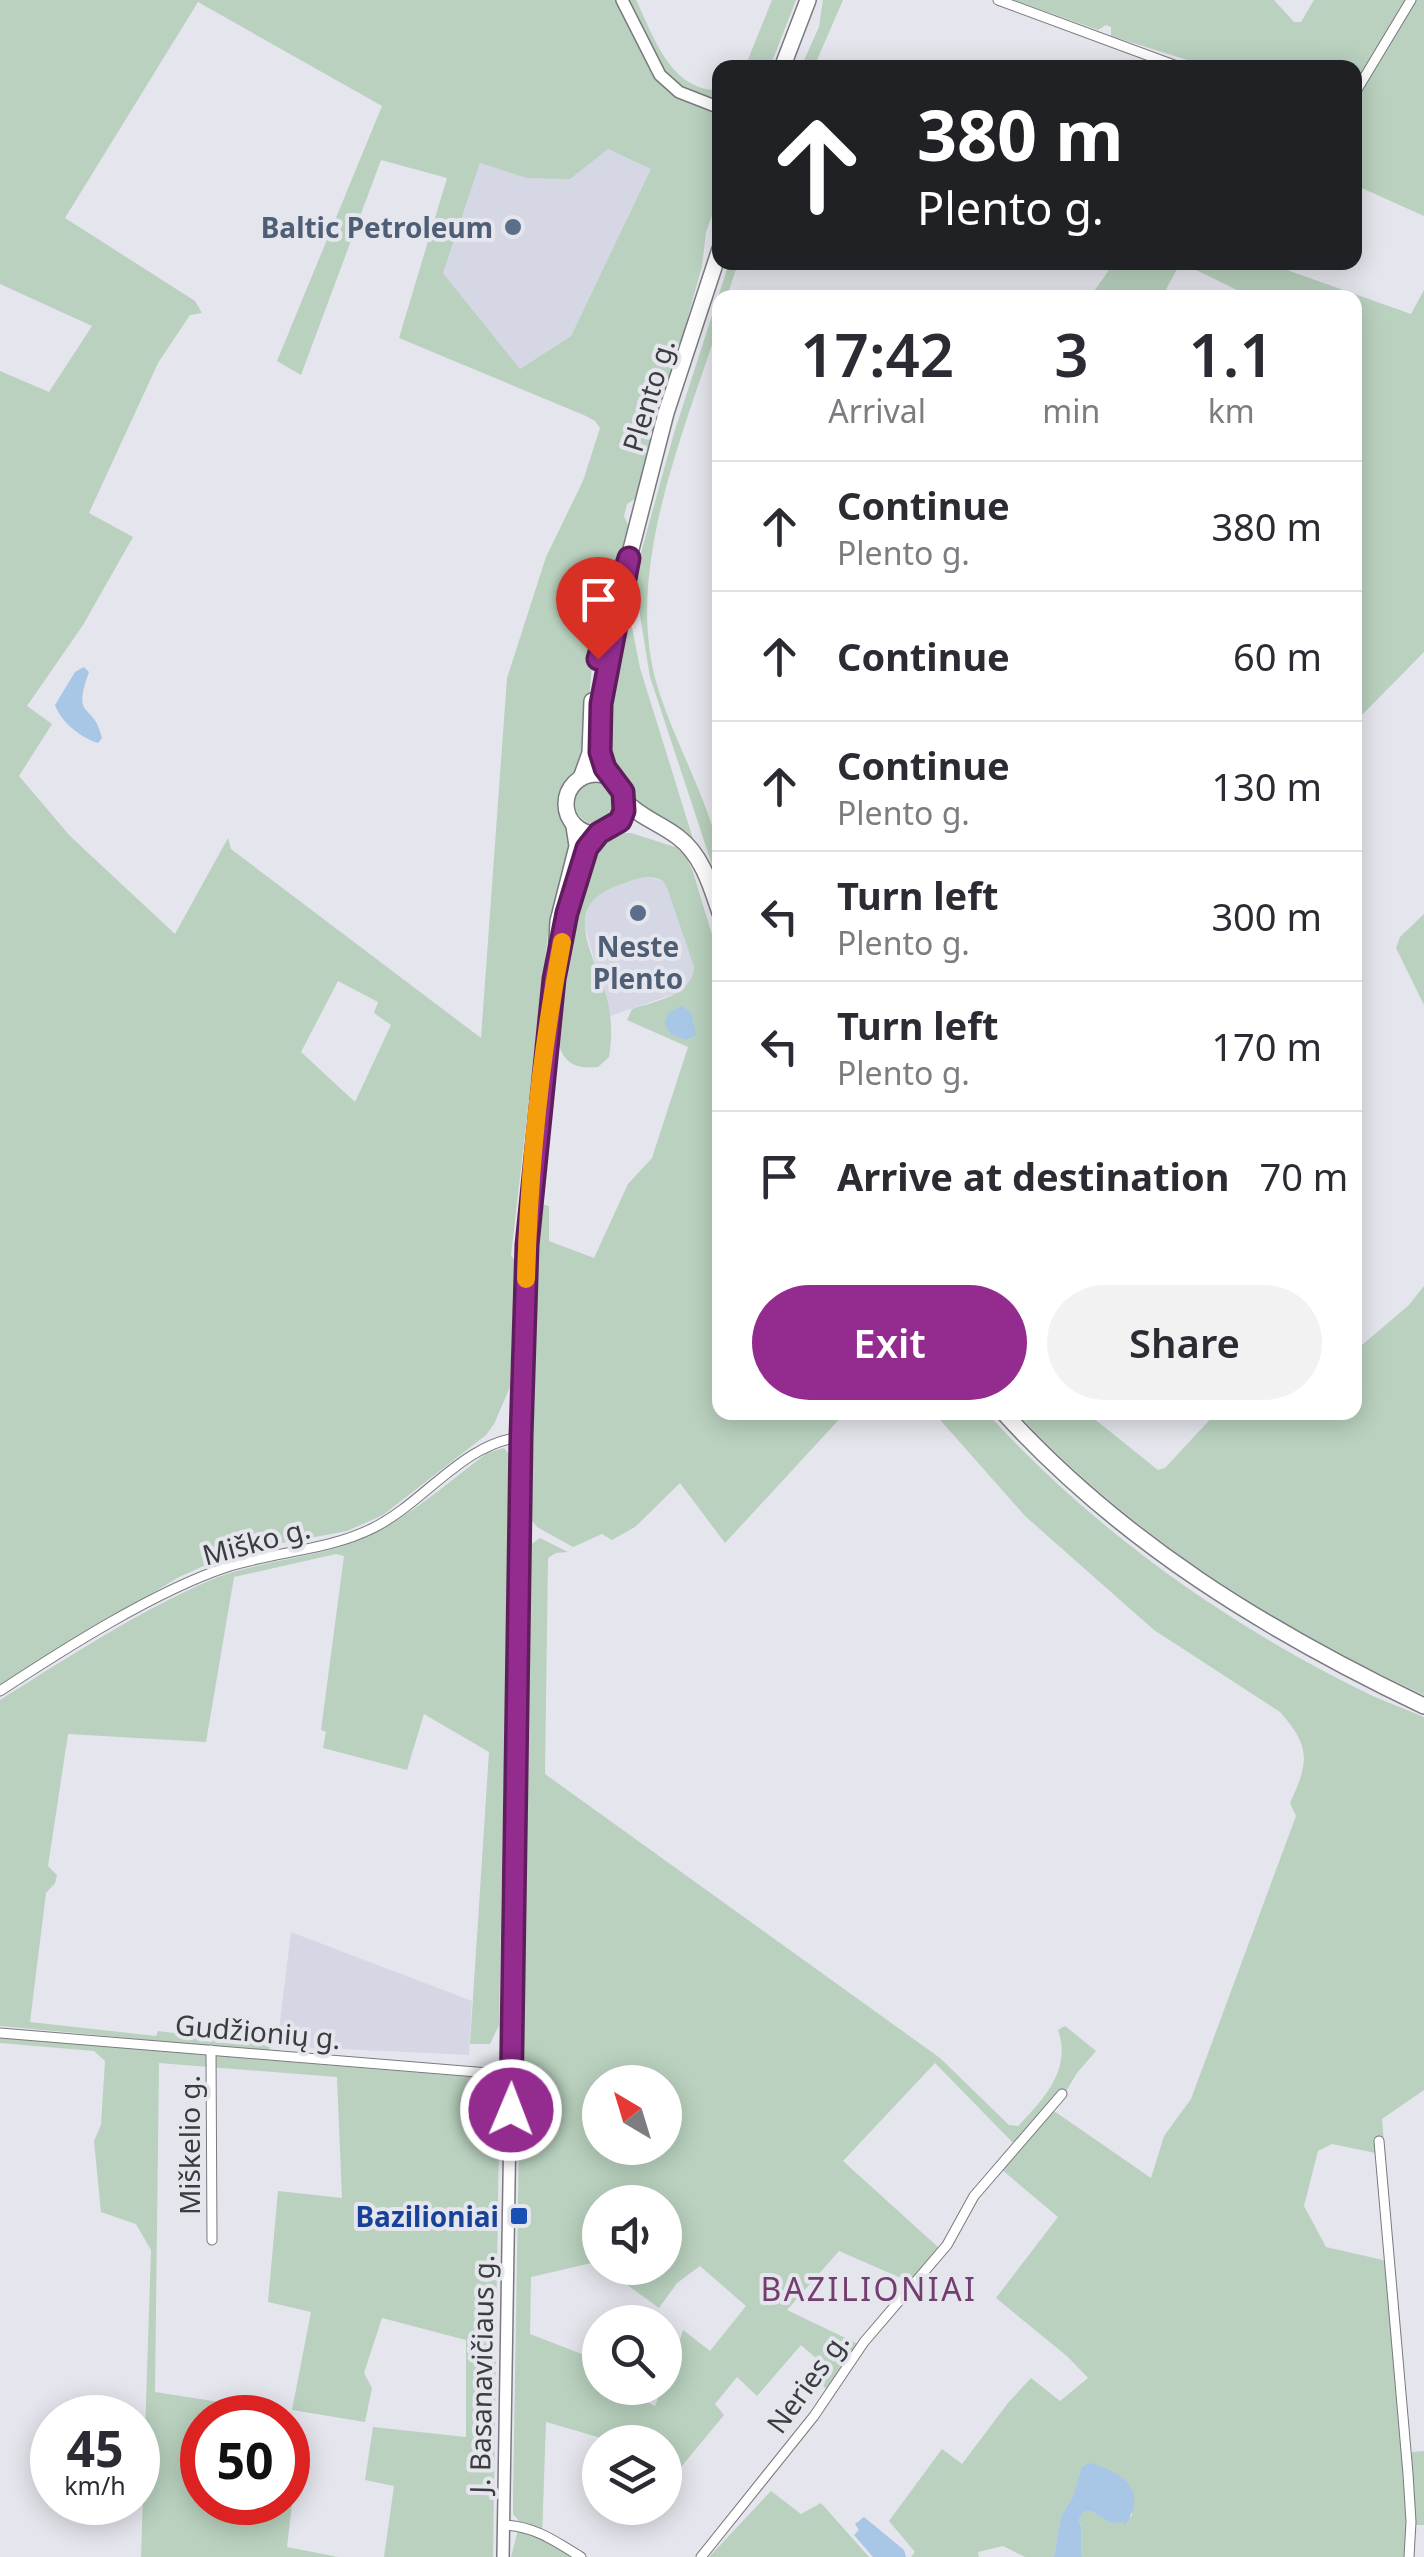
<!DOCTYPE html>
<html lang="en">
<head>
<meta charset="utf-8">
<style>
	body { margin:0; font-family:"Noto Sans",sans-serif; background:#f2f2f3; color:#2b2b33; height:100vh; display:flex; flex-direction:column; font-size:38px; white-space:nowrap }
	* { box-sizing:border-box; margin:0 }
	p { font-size:32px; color:#7c7c81 }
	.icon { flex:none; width:55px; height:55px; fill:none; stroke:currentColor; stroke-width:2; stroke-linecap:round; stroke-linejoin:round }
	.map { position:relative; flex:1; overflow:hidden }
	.sheet { position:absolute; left:712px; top:290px; width:650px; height:1130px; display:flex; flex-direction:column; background:#fff; border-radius:20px; box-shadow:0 5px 25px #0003 }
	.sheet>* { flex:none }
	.guide { position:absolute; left:712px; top:60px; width:650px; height:210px; border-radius:20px; box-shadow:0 5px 25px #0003; background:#202124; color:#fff; overflow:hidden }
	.needle { width:65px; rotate:322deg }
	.buttons { position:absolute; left:582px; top:2065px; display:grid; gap:20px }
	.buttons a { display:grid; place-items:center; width:100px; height:100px; border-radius:50%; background:#fff; box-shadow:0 5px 25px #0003; font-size:50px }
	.speed { position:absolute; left:30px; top:2395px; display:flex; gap:20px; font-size:50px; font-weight:700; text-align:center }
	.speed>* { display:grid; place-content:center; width:130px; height:130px; border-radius:50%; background:#fff; box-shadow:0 5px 25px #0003; line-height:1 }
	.speed small { font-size:25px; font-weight:400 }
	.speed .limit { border:15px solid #d22; background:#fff; color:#111 }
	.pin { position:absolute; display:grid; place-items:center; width:85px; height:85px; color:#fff; margin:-102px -42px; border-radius:50% 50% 50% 0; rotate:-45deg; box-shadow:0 0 10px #0007 }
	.pin .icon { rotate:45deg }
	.me { position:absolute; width:110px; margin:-55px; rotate:1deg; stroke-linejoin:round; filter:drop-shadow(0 0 8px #0008) }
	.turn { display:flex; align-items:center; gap:35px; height:210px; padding:0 40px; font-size:45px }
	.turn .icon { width:130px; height:130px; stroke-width:2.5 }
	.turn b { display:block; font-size:70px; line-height:85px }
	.eta { display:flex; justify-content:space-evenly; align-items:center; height:170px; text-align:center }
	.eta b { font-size:60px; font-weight:600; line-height:70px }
	.button { display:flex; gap:20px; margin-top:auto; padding:20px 40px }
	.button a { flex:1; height:115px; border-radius:60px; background:#942c90; color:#fff; font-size:40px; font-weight:600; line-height:115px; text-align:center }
	.button a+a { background:#f2f2f3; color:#2b2b33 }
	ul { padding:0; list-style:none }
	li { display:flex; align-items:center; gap:30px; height:130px; padding:0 40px; border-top:2px solid #e1e1e2 }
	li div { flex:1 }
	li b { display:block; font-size:38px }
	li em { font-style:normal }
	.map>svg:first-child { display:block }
	.built { fill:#d6d7e5 }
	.green { fill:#b9d1be; fill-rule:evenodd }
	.water { fill:#a8c6e6 }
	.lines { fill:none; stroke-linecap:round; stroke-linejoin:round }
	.street-casing { stroke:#79797f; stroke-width:11 }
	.secondary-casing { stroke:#79797f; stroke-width:14 }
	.highway-casing { stroke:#79797f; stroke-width:18 }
	.street { stroke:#fff; stroke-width:9 }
	.secondary { stroke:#fff; stroke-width:11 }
	.highway { stroke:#fff; stroke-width:15 }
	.route-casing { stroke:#601d5e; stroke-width:25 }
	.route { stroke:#942c90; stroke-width:18 }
	.slow { stroke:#f59e0b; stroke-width:18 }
	.service-dot { fill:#5c6f8a; stroke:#e5e5ed; stroke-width:4 }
	.transit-dot { fill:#1a4fb4; stroke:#e5e5ed; stroke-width:4 }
	.labels { text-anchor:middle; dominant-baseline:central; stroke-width:8; stroke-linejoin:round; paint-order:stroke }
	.service-label { font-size:28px; font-weight:bold; fill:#4e5e75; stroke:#e5e5ed; text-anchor:end }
	.street-label { font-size:28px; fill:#3b3c3e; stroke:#e5e5ed }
	.transit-label { font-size:28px; font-weight:bold; fill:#164399; stroke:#e5e5ed; text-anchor:end }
	.quarter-label { font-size:32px; letter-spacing:2.5px; fill:#723e6f; stroke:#e5e5ed }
</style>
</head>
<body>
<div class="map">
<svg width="1424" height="2557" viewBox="0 0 1424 2557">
	<rect width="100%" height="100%" fill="#e5e5ed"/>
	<g class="built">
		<polygon points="608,149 652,169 571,336 520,369 443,273 480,162 527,178"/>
		<polygon points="646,876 663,881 667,888 694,967 694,976 689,986 680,992 610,1016 584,923 591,899 600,891"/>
		<polygon points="291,1932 472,2001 469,2055 277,2046"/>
	</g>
	<g class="green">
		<path d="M0 0H636C654 37 671 92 720 90V194L706 232 702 266 673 371 671 376 661 381 657 396 661 406 635 499 627 504 624 516 628 525 592 665 584 759 562 789 559 801 569 830 570 850 550 917 511 1255 515 1261 510 1387 494 1424 486 1435 383 1515 347 1531 256 1548 217 1560 179 1577 0 1686V371L49 392 92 326 0 284ZM198 2 382 106 277 361 301 375 381 160 447 178 399 338 586 416 595 421 600 428 583 481 546 557 507 678 481 1038 231 849 228 838 175 934 70 836 19 776 52 724 27 706 83 625 133 537 89 513 158 363 190 315 202 313 195 301 65 218ZM608 149 651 169 571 336 520 369 443 273 480 163 527 178 570 179ZM338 981 378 1002 374 1013 391 1025 355 1102 301 1052Z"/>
		<polygon points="772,0 796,0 770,67 745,67"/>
		<polygon points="823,0 843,0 814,67 801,67 819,27"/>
		<polygon points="1014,0 1274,0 1294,22 1301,22 1314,0 1424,0 1424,216 1355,185 1355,68 1210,67 1114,37 1111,36 1111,27 1106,25 1098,30"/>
		<path d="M729 263H738L727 297 720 298V320C685 431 623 569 657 685 673 739 707 797 719 851 722 863 720 877 720 889L650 677 634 578 674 433Z"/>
		<polygon points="1114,263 1114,262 1180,263 1162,297 1090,297"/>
		<polygon points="1182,263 1267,263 1411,314 1424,290 1424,652 1355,722 1355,298 1251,297"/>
		<path d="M627 602 640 668 693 839 633 801C629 781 610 775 605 756 597 724 619 637 627 602Z"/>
		<circle cx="596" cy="803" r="21"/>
		<path d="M620 833H631L675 847 685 855 693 872 720 961V1412L845 1413 725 1543 680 1483 635 1527 612 1540 602 1534 573 1547 537 1527 530 1518V1399L537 1203 549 1206V1241L594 1258 628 1184 652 1158 688 1047 627 1020 632 1009C655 1001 692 996 694 967L667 888 663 881C648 872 634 880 619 885 555 907 599 959 608 1003 612 1020 612 1040 609 1057L598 1067C569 1070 560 1058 556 1031 560 990 568 868 598 843 604 838 613 836 620 833Z"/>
		<polygon points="1424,914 1424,1005 1396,948 1400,937"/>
		<path d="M1424 1286V1695C1274 1626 1130 1535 1017 1413H1087L1158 1470 1165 1468 1216 1413 1355 1412V1351L1409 1305Z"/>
		<path d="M934 1413H987C1094 1531 1231 1628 1375 1697 1391 1704 1408 1710 1424 1717V2090L1382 2119 1385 2155 1332 2144 1318 2151 1304 2206 1326 2247 1387 2261 1407 2510 1406 2557H1082C1080 2542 1084 2533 1079 2519L1085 2511H1091L1112 2524 1132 2516V2507L1074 2495 1061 2516 1054 2557H1025L1003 2546 978 2552 979 2557H911L915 2552 889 2521 942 2449 962 2464 1008 2403 1031 2378 1060 2401 1088 2378 1068 2357 996 2298 1058 2217 1001 2169 1019 2149 935 2063 843 2161 939 2248 910 2282 839 2251 787 2310 858 2344 828 2390 806 2372 817 2359 801 2345 757 2396 737 2377 715 2404 724 2415 677 2472 665 2466V2442H615L546 2422 542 2537 571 2557H511L520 2522 513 2514V2498L529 1546 540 1538 568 1552 556 1553 548 1558 545 1774 940 2058 1009 2125 1018 2126C1044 2099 1072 2069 1058 2030L1065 2026 1096 2051 1077 2073 1054 2111 1151 2178 1164 2136 1191 2099 1296 1816 1290 1803C1309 1762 1311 1747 1280 1712L1154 1630 1025 1516ZM600 2082H665V2148H600ZM600 2202H665V2268H604L659 2308 677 2283 700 2266 746 2306 710 2351 683 2330 665 2388H662L655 2406 629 2394 628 2388H600V2361L530 2334 531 2277 596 2262 600 2265Z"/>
		<path d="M504 1448 509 1454 510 1466 499 2025 490 2044H470L489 1752 424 1714 407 1770 323 1748 326 1732 321 1730 344 1556 336 1554 234 1577 206 1742 68 1734 48 1866 57 1875 55 1883 46 1893 30 2022 156 2036 158 2031 271 2046 268 2051 0 2026V1700C67 1658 134 1614 206 1582 251 1562 300 1560 346 1545 399 1527 442 1487 487 1453Z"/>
		<path d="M0 2038 471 2077C496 2091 497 2114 499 2141L496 2331 493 2353 496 2354 493 2557H384L394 2486 365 2480 373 2427 466 2437V2340L382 2318 364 2373 372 2388 365 2422 292 2410 311 2312 268 2302 278 2191 342 2198 337 2077 159 2063 155 2392 270 2410 269 2417 202 2418V2502H288V2459L297 2462 287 2547 338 2557H141L151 2250 136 2224 101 2212 94 2141 101 2125 105 2061 94 2051 0 2043Z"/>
		<polygon points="1424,2451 1424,2525 1415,2525 1409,2462 1412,2460 1412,2452"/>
		<polygon points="771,2491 801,2514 821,2503 869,2557 709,2557"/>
	</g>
	<g class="water">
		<path d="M84 667 89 672C71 721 94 701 102 738L98 743C81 738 61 722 55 705L75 672Z"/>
		<polygon points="681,1006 691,1012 696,1035 686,1040 671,1034 665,1024 668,1013"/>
		<path d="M1090 2463C1123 2472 1150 2491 1124 2526L1123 2521 1112 2524 1091 2511H1085L1079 2519C1084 2535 1080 2542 1082 2557H1054L1061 2516 1074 2495 1082 2467Z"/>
		<polygon points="864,2517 904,2550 906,2557 873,2557 854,2535 859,2530 855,2524"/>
	</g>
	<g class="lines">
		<defs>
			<g id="street">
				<polyline points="998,0 1182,68"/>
				<polyline points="1355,93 1411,0"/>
				<path d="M0 1691C64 1649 155 1591 227 1567 276 1551 327 1551 373 1528 424 1503 463 1443 521 1437"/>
				<polyline points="0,2033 512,2075"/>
				<polyline points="211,2050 212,2240"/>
				<polyline points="1379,2141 1408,2474 1411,2522 1409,2557"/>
				<path d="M504 2525C534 2526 555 2541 581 2557"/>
				<polyline points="701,2557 814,2416 864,2342 947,2245 974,2196 1062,2094"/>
			</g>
			<g id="secondary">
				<polyline points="622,0 660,75 679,92 720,108"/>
				<path d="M558 960C568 920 568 864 599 833"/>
				<polyline points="503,2557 521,1437 527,1245 553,979 556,921 575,846 571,820"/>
			</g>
			<g id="highway">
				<polyline points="782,68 808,0"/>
				<circle cx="596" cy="804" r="30"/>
				<polyline points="581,778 590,753 592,701"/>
				<polyline points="612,779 600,752 601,704 629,557 666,413 720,249"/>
				<path d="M625 801C641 818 660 823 678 837 702 855 711 886 720 913"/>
				<path d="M1003 1412C1121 1542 1267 1631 1424 1706"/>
			</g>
		</defs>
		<use href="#street" class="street-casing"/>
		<use href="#secondary" class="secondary-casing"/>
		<use href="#highway" class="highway-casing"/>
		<use href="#street" class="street"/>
		<use href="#secondary" class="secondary"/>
		<use href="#highway" class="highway"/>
	</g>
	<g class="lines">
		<defs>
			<polyline id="route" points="511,2110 521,1437 527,1245 554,979 567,913 587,848 599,833 620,821 624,811 623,792 605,768 600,752 601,704 629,558 598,659"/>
		</defs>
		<use href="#route" class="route-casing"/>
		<use href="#route" class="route"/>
		<path class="slow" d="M526 1279C529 1167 541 1052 562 942"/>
	</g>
	<g class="service-dot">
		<circle cx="513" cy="227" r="10"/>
		<circle cx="638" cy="913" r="10"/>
	</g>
	<rect class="transit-dot" x="509" y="2206" width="20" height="20" rx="5"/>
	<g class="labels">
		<g class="service-label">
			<text x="493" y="227">Baltic Petroleum</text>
			<text x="638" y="946" text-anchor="middle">Neste<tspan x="638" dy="32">Plento</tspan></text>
		</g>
		<g class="street-label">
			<text transform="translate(648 395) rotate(-73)">Plento g.</text>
			<text transform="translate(256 1541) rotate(-15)">Miško g.</text>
			<text transform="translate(258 2031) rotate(5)">Gudžionių g.</text>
			<text transform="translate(189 2145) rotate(-90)">Miškelio g.</text>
			<text transform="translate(481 2374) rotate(-89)">J. Basanavičiaus g.</text>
			<text transform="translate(807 2382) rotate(-54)">Neries g.</text>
		</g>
		<g class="transit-label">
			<text x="499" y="2216">Bazilioniai</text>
		</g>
		<g class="quarter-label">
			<text x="869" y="2288">BAZILIONIAI</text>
		</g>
	</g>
</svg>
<div class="buttons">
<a><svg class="needle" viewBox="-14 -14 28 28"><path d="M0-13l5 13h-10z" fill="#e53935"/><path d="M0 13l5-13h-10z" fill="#7c7c81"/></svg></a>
<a><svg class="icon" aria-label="sound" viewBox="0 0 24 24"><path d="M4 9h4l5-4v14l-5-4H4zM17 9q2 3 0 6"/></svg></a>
<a><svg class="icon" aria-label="search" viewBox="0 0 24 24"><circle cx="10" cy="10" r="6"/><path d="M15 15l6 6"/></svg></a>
<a><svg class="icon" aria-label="layers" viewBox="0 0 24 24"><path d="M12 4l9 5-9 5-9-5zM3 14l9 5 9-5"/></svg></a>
</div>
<div class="speed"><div>45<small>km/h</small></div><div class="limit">50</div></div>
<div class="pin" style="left:598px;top:659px;background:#d93025"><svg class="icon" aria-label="arrive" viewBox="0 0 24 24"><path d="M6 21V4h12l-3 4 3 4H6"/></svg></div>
<svg class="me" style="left:511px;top:2110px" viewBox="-20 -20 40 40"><circle r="17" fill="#942c90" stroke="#fff" stroke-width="3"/><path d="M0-11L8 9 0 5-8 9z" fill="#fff"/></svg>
<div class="guide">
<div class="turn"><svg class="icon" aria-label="ahead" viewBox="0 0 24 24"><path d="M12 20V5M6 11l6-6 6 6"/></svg><div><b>380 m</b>Plento g.</div></div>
</div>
<section class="sheet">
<div class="eta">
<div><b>17:42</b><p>Arrival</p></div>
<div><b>3</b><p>min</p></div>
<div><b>1.1</b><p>km</p></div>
</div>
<ul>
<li><svg class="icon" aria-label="ahead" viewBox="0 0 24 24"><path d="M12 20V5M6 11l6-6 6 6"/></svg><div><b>Continue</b><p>Plento g.</p></div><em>380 m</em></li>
<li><svg class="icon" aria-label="ahead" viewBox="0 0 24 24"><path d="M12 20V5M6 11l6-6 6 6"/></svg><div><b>Continue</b></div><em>60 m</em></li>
<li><svg class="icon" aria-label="ahead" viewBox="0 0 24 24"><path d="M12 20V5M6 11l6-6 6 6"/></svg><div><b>Continue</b><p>Plento g.</p></div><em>130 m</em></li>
<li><svg class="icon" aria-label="left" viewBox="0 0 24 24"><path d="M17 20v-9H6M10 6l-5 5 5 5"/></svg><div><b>Turn left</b><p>Plento g.</p></div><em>300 m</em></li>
<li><svg class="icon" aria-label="left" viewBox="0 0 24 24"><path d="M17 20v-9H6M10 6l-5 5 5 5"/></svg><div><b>Turn left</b><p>Plento g.</p></div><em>170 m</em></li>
<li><svg class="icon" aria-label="arrive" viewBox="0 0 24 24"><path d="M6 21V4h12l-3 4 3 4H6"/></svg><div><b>Arrive at destination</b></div><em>70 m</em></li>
</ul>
<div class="button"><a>Exit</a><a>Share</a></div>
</section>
</div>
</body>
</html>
